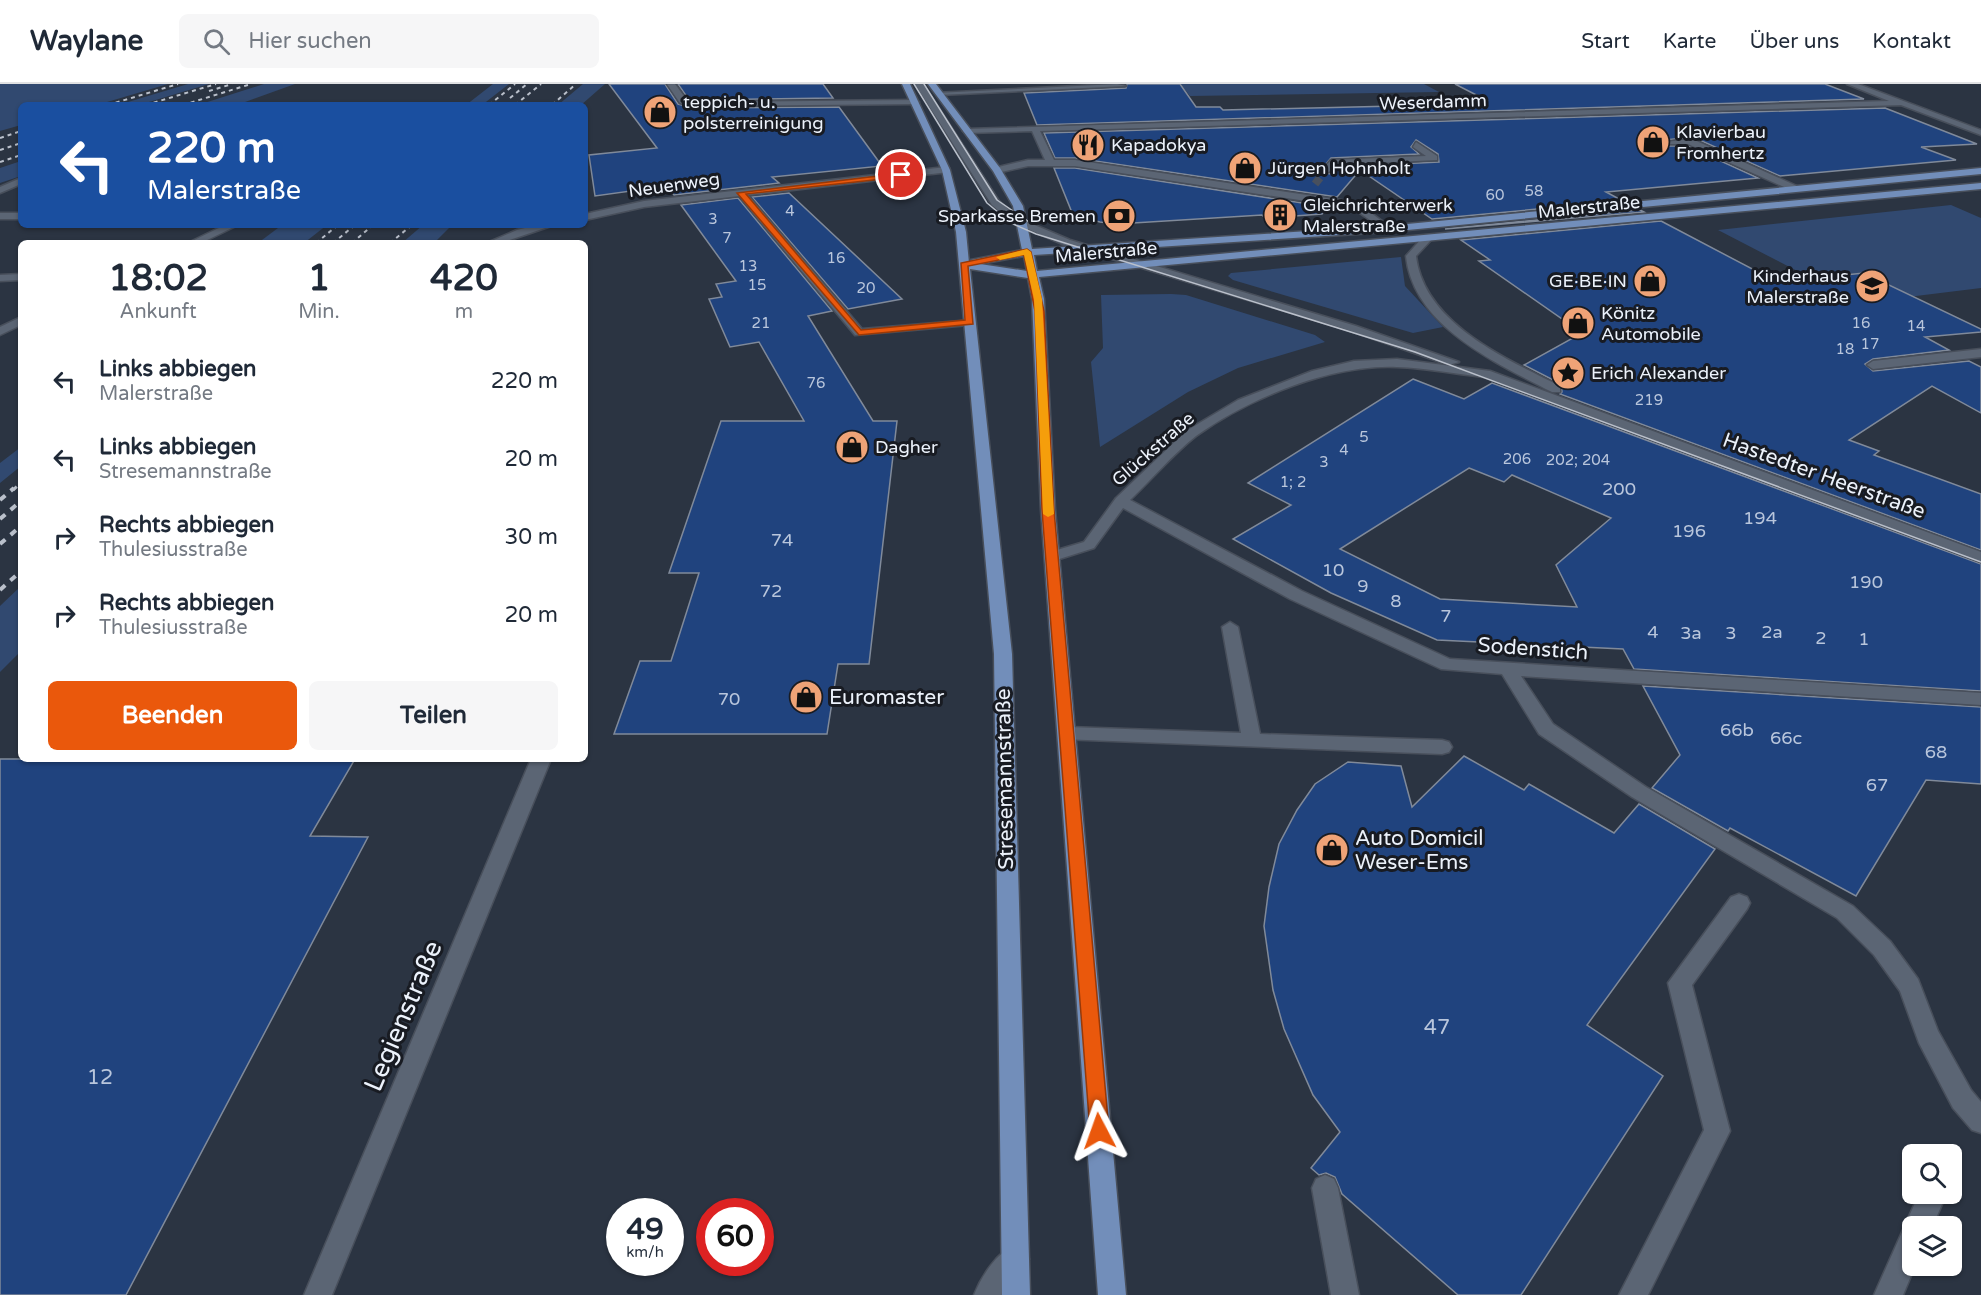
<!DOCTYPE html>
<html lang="de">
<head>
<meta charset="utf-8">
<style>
	body { margin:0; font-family:"Varela Round",sans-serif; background:#f6f6f7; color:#1f2937; height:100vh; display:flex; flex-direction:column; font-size:22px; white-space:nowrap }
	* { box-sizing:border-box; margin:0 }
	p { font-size:20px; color:#747a83 }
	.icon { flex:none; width:33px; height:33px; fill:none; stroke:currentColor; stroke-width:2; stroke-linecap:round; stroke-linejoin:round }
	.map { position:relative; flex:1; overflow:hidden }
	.details { position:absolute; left:18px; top:156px; width:570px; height:522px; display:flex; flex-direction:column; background:#fff; border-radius:9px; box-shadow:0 2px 4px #0004 }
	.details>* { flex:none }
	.hud { position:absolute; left:18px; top:18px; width:570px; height:126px; border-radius:9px; box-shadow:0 2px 4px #0004; background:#1a4fa0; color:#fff; overflow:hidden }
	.fabs { position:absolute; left:1902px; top:1060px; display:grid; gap:12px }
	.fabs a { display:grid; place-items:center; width:60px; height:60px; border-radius:9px; background:#fff; box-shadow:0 2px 4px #0004; font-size:30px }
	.speed { position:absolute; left:606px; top:1114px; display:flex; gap:12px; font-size:30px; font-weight:700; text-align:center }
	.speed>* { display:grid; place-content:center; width:78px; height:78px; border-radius:50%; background:#fff; box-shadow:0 2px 4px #0004; line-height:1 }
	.speed small { font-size:15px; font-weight:400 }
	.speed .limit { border:9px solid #d22; background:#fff; color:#111 }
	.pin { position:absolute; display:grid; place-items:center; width:51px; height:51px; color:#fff; margin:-26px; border:3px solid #fff; border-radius:50%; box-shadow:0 2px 6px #0007 }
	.me { position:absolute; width:66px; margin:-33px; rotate:356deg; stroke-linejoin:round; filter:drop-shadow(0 0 4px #0008) }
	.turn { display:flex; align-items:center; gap:21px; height:126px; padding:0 30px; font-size:27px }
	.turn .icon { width:78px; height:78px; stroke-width:2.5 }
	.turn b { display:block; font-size:42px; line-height:51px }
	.eta { display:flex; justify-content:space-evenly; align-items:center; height:102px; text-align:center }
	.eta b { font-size:36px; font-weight:800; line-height:42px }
	.primary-button { display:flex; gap:12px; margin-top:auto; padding:12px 30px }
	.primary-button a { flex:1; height:69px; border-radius:9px; background:#ea580c; color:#fff; font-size:24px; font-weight:800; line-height:69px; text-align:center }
	.primary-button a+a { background:#f6f6f7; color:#1f2937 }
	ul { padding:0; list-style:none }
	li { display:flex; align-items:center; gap:18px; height:78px; padding:0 30px }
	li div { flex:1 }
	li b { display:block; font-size:22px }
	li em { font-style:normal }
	header { display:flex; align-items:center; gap:36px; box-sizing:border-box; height:84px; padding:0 30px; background:#fff; border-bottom:2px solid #e0e1e3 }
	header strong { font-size:28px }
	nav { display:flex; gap:33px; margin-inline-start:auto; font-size:21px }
	.search { width:420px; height:54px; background:#f6f6f7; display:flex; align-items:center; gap:15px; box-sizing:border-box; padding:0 21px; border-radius:9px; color:#747a83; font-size:22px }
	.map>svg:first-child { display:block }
	.green { fill:#314970 }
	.building { fill:#20437e; stroke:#808a9a; stroke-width:1.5; fill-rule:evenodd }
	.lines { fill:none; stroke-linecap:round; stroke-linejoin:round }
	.minor-tunnel { stroke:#48505e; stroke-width:8; stroke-dasharray:8 4; stroke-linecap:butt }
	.minor-casing { stroke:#484f5b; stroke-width:3 }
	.major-casing { stroke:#484f5b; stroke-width:3 }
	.minor { fill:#5b6574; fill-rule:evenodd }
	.major { fill:#728eba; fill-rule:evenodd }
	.tram { stroke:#bac0cb; stroke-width:1.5 }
	.rail-far2 { stroke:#bac0cb; stroke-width:2; stroke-dasharray:4 4; stroke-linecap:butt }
	.rail-far1 { stroke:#bac0cb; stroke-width:3; stroke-dasharray:5 5; stroke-linecap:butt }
	.rail { stroke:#bac0cb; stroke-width:4; stroke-dasharray:7 7; stroke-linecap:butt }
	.route { fill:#ea580c; stroke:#983908; stroke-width:1.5 }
	.slow { fill:#f59e0b }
	.labels { text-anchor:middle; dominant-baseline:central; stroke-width:6; stroke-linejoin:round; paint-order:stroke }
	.far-number-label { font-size:15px; fill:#b9c6dc }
	.far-poi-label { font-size:18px; fill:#ecf2fb; stroke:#181b22; text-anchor:start }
	.far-street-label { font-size:18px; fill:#ecf2fb; stroke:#181b22 }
	.number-label { font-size:18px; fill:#b9c6dc }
	.street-label { font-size:21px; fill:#ecf2fb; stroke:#181b22 }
	.poi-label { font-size:21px; fill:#ecf2fb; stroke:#181b22; text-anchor:start }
	.near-number-label { font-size:21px; fill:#b9c6dc }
	.near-street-label { font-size:26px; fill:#ecf2fb; stroke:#181b22 }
</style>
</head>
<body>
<header>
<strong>Waylane</strong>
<div class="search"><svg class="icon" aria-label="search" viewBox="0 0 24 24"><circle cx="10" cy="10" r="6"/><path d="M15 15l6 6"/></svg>Hier suchen</div>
<nav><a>Start</a><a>Karte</a><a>Über uns</a><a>Kontakt</a></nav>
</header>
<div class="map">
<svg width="1981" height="1211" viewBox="0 0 1981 1211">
	<rect width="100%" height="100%" fill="#2b3442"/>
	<g class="green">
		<polygon points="0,0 168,0 97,21 21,21 21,41 0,47"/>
		<polygon points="188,0 209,0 139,21 118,21"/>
		<polygon points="264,0 295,0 237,21 198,21"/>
		<polygon points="493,0 509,0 482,21 466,21"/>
		<polygon points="583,0 605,0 581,21 558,21"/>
		<polygon points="1180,0 1424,0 1439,8 1190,12"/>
		<polygon points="21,77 21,92 0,99 0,84"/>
		<polygon points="1951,121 1981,134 1981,204 1859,219 1718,146"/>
		<polygon points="282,141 327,141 304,159 258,159"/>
		<polygon points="423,141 452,141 434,159 402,159"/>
		<polygon points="1401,173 1405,202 1443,243 1413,249 1233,196 1228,192 1231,189"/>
		<polygon points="1171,210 1186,211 1315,251 1325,258 1238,284 1188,308 1100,363 1091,278 1103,264 1101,211"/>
		<polygon points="21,363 21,382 0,399 0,379"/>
		<polygon points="21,502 21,567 0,588 0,522"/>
	</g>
	<g class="building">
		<polygon points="609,0 665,0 678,20 693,24 839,23 882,82 772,93 779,99 674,111 667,102 595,112 589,71 657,64"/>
		<polygon points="678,0 823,0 833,14 693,16 687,13"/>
		<polygon points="1127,0 1180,0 1196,23 1220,23 1223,26 1437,21 1433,18 1488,17 1455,0 1825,0 1864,15 1037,41 1024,9 1126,4"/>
		<path d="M1885 24 1977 60 1921 63 1956 76 1780 92 1693 53 1665 56 1663 59 1668 62H1688L1758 94 1606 108 1623 117 1432 135 1360 86 1337 113 1075 74H1055L1044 49ZM1416 56 1438 70 1439 78 1335 83 1330 90 1320 87 1331 74 1419 70 1411 63Z"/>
		<polygon points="1054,84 1075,84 1328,123 1322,130 1265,134 1262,131 1117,140 1100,138 1073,131"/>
		<polygon points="789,109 902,215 848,225 752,113"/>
		<polygon points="738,114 832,227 808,232 873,337 897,337 869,580 838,580 827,650 614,650 640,577 671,577 699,489 669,489 721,337 804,337 759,258 730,263 709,215 722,213 716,200 736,197 681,121"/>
		<polygon points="1640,126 1644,128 1445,145"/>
		<polygon points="1661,137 1777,198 1864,189 1981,245 1981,248 1925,253 1949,266 1873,275 1865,280 1873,287 1969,277 1981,283 1981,329 1932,302 1849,356 1879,367 1874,371 1981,410 1981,466 1560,310 1562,308 1561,300 1524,281 1582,249 1479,177 1490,176 1461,156"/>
		<path d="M1413 295 1464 315 1492 299 1981 480V607L1634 585 1623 565 1437 556 1331 509 1233 455 1291 421 1248 399ZM1469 384 1504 398 1512 391 1611 434 1556 481 1577 523 1440 515 1340 465Z"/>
		<polygon points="1643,602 1981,623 1981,700 1926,696 1856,812 1730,744 1728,747 1652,704 1680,671"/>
		<polygon points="1464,672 1524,706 1529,700 1614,749 1639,720 1715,765 1587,941 1663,992 1521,1211 1458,1211 1342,1110 1335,1093 1326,1089 1319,1091 1311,1084 1340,1048 1313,1011 1284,945 1273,906 1264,842 1269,803 1279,760 1297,726 1315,700 1348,678 1401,682 1412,723"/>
		<polygon points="0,675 355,675 310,752 368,753 126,1211 0,1211"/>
	</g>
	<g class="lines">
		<polyline class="minor-tunnel" points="1315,100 1326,86"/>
		<defs>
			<g id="minor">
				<polygon points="667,0 675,0 686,15 693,18 915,16 919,18 915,20 693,22 680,19"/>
				<polygon points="915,0 923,0 999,117 1018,134 1070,156 1356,242 1459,278 1449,281 1348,246 1062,160 1012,138 992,121"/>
				<polygon points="1117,0 1126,2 939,11 935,9"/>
				<polygon points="1847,0 1858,0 1981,46 1981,51 1901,21 1040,47 1054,76 1075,76 1347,117 1363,123 1390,143 1390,147 1387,148 1357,127 1345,123 1075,82 1028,82 997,89 994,88 994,84 1028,76 1045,76 1032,47 967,49 963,47 967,45 1889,17"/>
				<polygon points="1692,55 1799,103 1801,105 1793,107 1688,60 1669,60 1665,58"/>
				<polygon points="1416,58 1437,72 1437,76 1334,81 1329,88 1322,86 1331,76 1426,72 1413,63"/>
				<polygon points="946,83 949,84 949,88 748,111 862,245 973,236 973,240 969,241 855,251 739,112 644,123 585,136 585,130 644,117"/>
				<polygon points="21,94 21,100 0,109 0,103"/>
				<rect x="0" y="129" width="21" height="6"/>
				<polygon points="225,141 238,141 201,159 188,159"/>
				<polygon points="537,141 554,141 501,159 487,159 517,146"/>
				<path d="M1423 153 1432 155 1416 172C1424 240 1507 275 1560 302V308H1552C1496 279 1413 242 1406 172Z"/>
				<polygon points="21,190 21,196 0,197 0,191"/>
				<polygon points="21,233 21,241 0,251 0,243"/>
				<polygon points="1981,265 1981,273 1873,285 1867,281 1873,277"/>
				<path d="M1397 275 1490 287 1981 468V478L1484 293C1455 290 1426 284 1397 283 1332 280 1249 314 1196 352 1173 370 1152 395 1130 416L1302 507 1450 575 1981 609V621L1521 592 1553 640 1646 703 1853 822 1890 857 1918 895 1938 947 1971 1006 1981 1018V1049L1972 1046 1953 1024 1919 959 1900 907 1874 871 1837 834 1632 713 1539 650 1502 590 1441 585 1290 515 1123 424 1094 464 1053 477 1045 472 1047 469 1084 458 1116 414 1186 347 1238 316 1312 287 1354 277Z"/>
				<polygon points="1230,538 1238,543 1260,650 1442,656 1449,658 1452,663 1449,668 1442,670 1061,655 1059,650 1061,645 1068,643 1241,649 1222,543"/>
				<polygon points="531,675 551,675 332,1211 304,1211"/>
				<polygon points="1739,810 1747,813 1750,819 1747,825 1692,901 1730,1047 1648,1211 1619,1211 1704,1046 1668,899 1731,813"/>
				<polygon points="1325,1091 1334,1095 1338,1104 1359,1211 1331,1211 1312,1104 1316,1095"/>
				<polygon points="1919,1110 1939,1110 1943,1118 1932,1143 1912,1143 1912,1182 1915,1182 1903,1211 1874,1211"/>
				<path d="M1015 1161 1025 1165 1029 1175 1006 1211H974C981 1193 997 1168 1015 1161Z"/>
			</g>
			<path id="major" d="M902 0H910L950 86 966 148 969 179H970L971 176 1022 166 1013 122 993 87 928 0H936L1000 84 1023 122 1032 165 1387 142 1981 84V90L1387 148 1034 171 1037 187 1981 99V105L1039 193 1044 215 1055 426 1126 1211H1098L1041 426 1032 215 1028 194 970 185 1012 570 1030 1211H1002L994 570 956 148 942 86ZM1024 172 1027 187 980 180Z"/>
		</defs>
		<use href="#minor" class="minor-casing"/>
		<use href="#major" class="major-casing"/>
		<use href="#minor" class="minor"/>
		<use href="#major" class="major"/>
		<g class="tram">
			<polyline points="914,0 987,119 1011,139 1036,150 1415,268 1981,478"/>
			<polyline points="924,0 997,116 1032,140"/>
		</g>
		<g class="rail-far2">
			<polyline points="209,7 232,0"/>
			<polyline points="510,14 527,0"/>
			<polyline points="108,21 178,0"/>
			<polyline points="146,21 216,0"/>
			<polyline points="183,21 251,0"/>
			<polyline points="489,21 515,0"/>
			<polyline points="515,21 541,0"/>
			<polyline points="552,21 576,0"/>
			<polyline points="0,54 21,47"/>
			<polyline points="0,66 21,59"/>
			<polyline points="0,78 21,71"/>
			<polyline points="316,159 338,141"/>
			<polyline points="333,159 355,141"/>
			<polyline points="352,159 373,141"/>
			<polyline points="390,159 412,141"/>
		</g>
		<polyline class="rail-far1" points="13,406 21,399"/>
		<g class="rail">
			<polyline points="0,416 14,404"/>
			<polyline points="0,435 21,417"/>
			<polyline points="0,460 21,442"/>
			<polyline points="0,506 21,487"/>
		</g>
	</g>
	<polygon class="route" points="903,89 901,93 746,110 861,246 965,236 961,179 1027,165 1031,168 1044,227 1054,426 1109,1047 1106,1054 1099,1057 1092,1054 1090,1047 1042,426 1035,227 1024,171 968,182 973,240 859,251 737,109"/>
	<polygon class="slow" points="1027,165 1031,168 1042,215 1054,430 1048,433 1043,430 1034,215 1024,171 1000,176 996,173"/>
	<defs>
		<symbol id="shop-disc" viewBox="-11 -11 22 22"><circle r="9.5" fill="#efa377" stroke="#181b22"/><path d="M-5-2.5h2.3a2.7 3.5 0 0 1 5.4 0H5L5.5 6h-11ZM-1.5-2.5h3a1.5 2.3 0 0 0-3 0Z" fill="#111"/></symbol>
		<symbol id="restaurant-disc" viewBox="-11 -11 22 22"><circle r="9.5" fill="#efa377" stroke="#181b22"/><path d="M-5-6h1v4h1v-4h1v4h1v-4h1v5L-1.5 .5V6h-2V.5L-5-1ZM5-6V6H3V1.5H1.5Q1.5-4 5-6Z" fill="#111"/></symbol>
		<symbol id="building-disc" viewBox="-11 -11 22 22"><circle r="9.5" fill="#efa377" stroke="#181b22"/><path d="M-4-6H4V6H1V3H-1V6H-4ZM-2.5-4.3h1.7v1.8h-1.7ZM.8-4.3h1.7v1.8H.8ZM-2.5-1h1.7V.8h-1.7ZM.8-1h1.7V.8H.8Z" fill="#111"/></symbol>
		<symbol id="bank-disc" viewBox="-11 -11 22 22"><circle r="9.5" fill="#efa377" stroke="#181b22"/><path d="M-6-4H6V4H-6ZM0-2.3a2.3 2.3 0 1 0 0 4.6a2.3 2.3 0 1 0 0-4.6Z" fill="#111"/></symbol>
		<symbol id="school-disc" viewBox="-11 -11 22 22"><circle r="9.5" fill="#efa377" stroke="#181b22"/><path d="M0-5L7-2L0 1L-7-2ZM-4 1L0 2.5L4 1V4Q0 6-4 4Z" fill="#111"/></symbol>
		<symbol id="sight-disc" viewBox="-11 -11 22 22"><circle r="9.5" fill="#efa377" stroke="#181b22"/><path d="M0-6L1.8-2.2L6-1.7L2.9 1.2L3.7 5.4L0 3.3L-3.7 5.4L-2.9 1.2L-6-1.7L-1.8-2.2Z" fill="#111"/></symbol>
	</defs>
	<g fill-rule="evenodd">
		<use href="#shop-disc" x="641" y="9" width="38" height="38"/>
		<use href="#shop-disc" x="1634" y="39" width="38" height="38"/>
		<use href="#restaurant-disc" x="1069" y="42" width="38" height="38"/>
		<use href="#shop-disc" x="1226" y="65" width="38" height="38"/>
		<use href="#building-disc" x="1261" y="112" width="38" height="38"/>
		<use href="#bank-disc" x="1100" y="113" width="38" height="38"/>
		<use href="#shop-disc" x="1631" y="178" width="38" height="38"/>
		<use href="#school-disc" x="1853" y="183" width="38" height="38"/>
		<use href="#shop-disc" x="1559" y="220" width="38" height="38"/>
		<use href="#sight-disc" x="1549" y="270" width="38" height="38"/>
		<use href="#shop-disc" x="833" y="344" width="38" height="38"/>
		<use href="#shop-disc" x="787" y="594" width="38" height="38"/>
		<use href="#shop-disc" x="1313" y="747" width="38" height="38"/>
	</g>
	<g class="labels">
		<g class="far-number-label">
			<text x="1534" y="107">58</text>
			<text x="1495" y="111">60</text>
			<text x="790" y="127">4</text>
			<text x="713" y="135">3</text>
			<text x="727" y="154">7</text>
			<text x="836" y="174">16</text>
			<text x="748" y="182">13</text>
			<text x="757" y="201">15</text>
			<text x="866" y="204">20</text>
			<text x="761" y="239">21</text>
			<text x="1861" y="239">16</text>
			<text x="1916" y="242">14</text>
			<text x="1870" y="260">17</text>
			<text x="1845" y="265">18</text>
			<text x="816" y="299">76</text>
			<text x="1649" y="316">219</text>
			<text x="1364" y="353">5</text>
			<text x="1344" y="366">4</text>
			<text x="1517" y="375">206</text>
			<text x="1578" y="376">202; 204</text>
			<text x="1324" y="378">3</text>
			<text x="1293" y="398">1; 2</text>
		</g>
		<g class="far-poi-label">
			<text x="683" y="18">teppich- u.<tspan x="683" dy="21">polsterreinigung</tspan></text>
			<text x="1676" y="48">Klavierbau<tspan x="1676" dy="21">Fromhertz</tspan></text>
			<text x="1111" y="61">Kapadokya</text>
			<text x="1268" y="84">Jürgen Hohnholt</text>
			<text x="1303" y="121">Gleichrichterwerk<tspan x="1303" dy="21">Malerstraße</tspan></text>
			<text x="1096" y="132" text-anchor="end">Sparkasse Bremen</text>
			<text x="1849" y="192" text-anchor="end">Kinderhaus<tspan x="1849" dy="21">Malerstraße</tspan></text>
			<text x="1627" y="197" text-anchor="end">GE·BE·IN</text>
			<text x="1601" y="229">Könitz<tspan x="1601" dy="21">Automobile</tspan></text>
			<text x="1591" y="289">Erich Alexander</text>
			<text x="875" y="363">Dagher</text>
		</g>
		<g class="far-street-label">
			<text transform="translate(1433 18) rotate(-2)">Weserdamm</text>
			<text transform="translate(674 101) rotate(-8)">Neuenweg</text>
			<text transform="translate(1589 123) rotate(-6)">Malerstraße</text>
			<text transform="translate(1106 168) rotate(-5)">Malerstraße</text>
			<text transform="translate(1153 365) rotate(-41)">Glückstraße</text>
		</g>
		<g class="number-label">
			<text x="1619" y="405">200</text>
			<text x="1760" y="434">194</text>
			<text x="1689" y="447">196</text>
			<text x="782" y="456">74</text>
			<text x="1333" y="486">10</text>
			<text x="1866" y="498">190</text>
			<text x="1363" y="502">9</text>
			<text x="771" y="507">72</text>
			<text x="1396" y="517">8</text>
			<text x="1446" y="532">7</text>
			<text x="1653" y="548">4</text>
			<text x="1772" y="548">2a</text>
			<text x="1691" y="549">3a</text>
			<text x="1731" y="549">3</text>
			<text x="1821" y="554">2</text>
			<text x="1864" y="555">1</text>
			<text x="729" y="615">70</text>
			<text x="1737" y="646">66b</text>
			<text x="1786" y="654">66c</text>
			<text x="1936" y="668">68</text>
			<text x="1877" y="701">67</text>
		</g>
		<g class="street-label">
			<text transform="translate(1824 392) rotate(20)">Hastedter Heerstraße</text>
			<text transform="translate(1533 565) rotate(4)">Sodenstich</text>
			<text transform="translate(1005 695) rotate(-91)">Stresemannstraße</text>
		</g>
		<g class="poi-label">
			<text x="829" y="613">Euromaster</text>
			<text x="1355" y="754">Auto Domicil<tspan x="1355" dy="24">Weser-Ems</tspan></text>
		</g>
		<g class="near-number-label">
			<text x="1437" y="943">47</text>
			<text x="100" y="993">12</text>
		</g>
		<g class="near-street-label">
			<text transform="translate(403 932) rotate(-67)">Legienstraße</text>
		</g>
	</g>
</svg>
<div class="fabs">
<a><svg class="icon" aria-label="search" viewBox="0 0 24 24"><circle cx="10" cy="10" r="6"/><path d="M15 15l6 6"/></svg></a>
<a><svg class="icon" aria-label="layers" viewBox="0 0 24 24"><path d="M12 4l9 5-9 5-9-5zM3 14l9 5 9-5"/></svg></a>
</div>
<div class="speed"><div>49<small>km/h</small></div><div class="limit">60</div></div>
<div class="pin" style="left:901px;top:91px;background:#d93025"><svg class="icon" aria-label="arrive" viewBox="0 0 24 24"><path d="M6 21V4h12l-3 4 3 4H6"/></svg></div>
<svg class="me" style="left:1099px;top:1047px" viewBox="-20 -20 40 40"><path d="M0-17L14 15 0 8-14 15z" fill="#ea580c" stroke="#fff" stroke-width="4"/></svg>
<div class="hud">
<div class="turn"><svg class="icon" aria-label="left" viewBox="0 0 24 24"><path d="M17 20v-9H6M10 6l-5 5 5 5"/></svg><div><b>220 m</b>Malerstraße</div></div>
</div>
<section class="details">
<div class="eta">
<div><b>18:02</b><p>Ankunft</p></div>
<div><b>1</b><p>Min.</p></div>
<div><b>420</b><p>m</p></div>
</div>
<ul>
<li><svg class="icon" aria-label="left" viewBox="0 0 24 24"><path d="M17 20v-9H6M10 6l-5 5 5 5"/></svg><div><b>Links abbiegen</b><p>Malerstraße</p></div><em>220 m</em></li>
<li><svg class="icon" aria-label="left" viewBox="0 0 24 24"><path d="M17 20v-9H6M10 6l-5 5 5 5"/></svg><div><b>Links abbiegen</b><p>Stresemannstraße</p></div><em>20 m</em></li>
<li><svg class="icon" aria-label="right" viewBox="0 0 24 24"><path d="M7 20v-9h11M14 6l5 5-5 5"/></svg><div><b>Rechts abbiegen</b><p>Thulesiusstraße</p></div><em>30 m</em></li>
<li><svg class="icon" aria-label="right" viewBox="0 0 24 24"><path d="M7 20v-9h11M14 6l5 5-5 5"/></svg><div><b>Rechts abbiegen</b><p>Thulesiusstraße</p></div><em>20 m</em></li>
</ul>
<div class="primary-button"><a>Beenden</a><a>Teilen</a></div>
</section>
</div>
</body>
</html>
